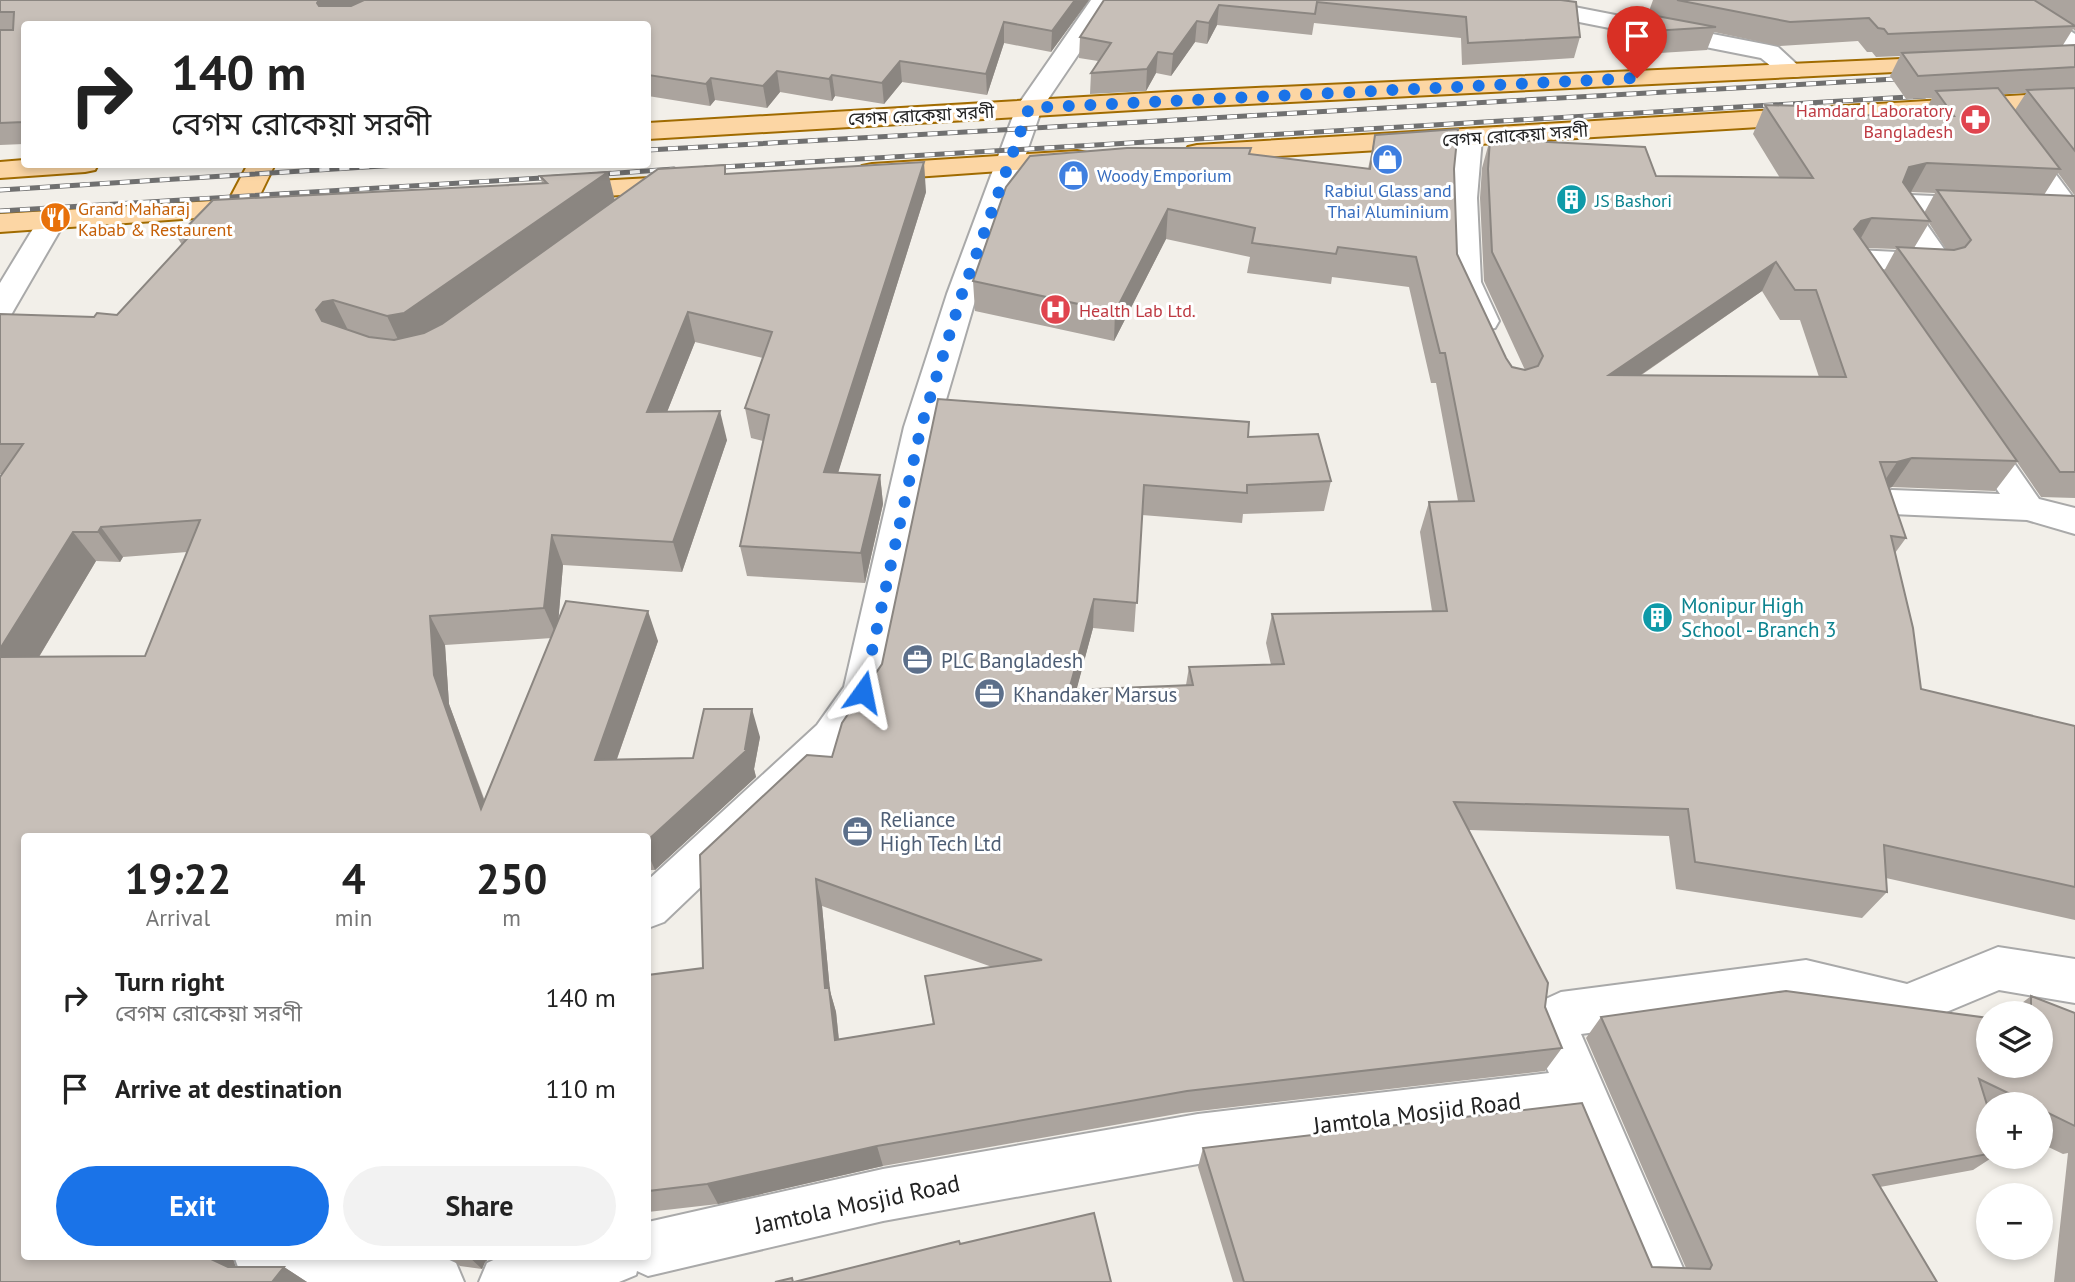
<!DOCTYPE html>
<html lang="en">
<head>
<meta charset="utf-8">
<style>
	body { margin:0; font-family:"PT Sans","Noto Sans Bengali",sans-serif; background:#f2f2f2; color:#222; height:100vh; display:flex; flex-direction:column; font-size:26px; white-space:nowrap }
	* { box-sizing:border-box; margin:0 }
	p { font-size:23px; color:#767676 }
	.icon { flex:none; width:38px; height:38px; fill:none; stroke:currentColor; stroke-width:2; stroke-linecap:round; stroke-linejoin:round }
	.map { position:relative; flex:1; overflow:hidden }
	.side { position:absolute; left:21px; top:833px; width:630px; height:427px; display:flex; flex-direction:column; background:#fff; border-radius:7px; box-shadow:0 4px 10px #0003 }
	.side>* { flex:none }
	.top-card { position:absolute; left:21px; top:21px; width:630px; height:147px; border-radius:7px; box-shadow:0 4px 10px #0003; background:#fff; color:#222; overflow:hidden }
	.controls { position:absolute; left:1976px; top:1001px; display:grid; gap:14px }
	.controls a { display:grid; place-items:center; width:77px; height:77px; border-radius:50%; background:#fff; box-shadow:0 4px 10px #0003; font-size:35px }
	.pin { position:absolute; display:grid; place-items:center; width:60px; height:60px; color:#fff; margin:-72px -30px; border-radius:50% 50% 50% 0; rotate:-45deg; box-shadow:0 0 7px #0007 }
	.pin .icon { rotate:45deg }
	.me { position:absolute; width:77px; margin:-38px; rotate:12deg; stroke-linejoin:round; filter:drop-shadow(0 0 5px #0008) }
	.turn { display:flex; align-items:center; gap:24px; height:147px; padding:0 35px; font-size:32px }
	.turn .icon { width:91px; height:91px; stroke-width:2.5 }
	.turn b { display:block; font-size:49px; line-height:60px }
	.eta { display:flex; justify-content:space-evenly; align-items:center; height:119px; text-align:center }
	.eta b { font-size:42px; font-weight:700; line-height:49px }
	.primary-button { display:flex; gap:14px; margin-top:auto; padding:14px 35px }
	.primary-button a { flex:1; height:80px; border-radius:42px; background:#1a73e8; color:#fff; font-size:28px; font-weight:700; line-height:80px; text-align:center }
	.primary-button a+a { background:#f2f2f2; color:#222 }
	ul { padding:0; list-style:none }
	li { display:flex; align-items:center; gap:21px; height:91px; padding:0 35px }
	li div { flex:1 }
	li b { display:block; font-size:26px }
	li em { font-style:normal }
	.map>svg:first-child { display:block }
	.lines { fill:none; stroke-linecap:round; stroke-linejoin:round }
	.minor-casing { stroke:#a9a9a9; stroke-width:4 }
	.primary-casing { stroke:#a06b00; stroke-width:4 }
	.minor { fill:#fff; fill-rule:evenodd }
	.primary { fill:#fcd6a4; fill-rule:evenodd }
	.rail-casing { stroke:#707070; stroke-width:5 }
	.rail { stroke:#fff; stroke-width:3.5; stroke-dasharray:10; stroke-linecap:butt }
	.wall { fill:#aba49e; fill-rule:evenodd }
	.shaded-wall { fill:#8b8681 }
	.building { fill:#c7bfb8; stroke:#8b8681; stroke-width:2; fill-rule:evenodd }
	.route { stroke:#1a73e8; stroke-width:12; stroke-dasharray:0 21.6 }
	.labels { text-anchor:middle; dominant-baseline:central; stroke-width:6; stroke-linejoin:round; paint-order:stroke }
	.far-health-label { font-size:18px; fill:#be3a42; stroke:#fff; text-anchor:end }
	.far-street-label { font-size:18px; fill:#222; stroke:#fff }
	.far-shop-label { font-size:18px; fill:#366cbe; stroke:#fff; text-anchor:start }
	.far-culture-label { font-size:18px; fill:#0d838f; stroke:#fff; text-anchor:start }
	.far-food-label { font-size:18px; fill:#c56008; stroke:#fff; text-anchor:start }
	.culture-label { font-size:21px; fill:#0d838f; stroke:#fff; text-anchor:start }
	.service-label { font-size:21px; fill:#4e5e75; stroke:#fff; text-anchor:start }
	.near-street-label { font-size:24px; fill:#222; stroke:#fff }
</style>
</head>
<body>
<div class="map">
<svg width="2075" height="1282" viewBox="0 0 2075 1282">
	<rect width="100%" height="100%" fill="#f2efe9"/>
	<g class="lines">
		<defs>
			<g id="minor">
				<polygon points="1091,0 1115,0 1042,108 977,294 938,427 883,692 845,749 664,922 648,928 648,880 817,725 844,687 904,427 947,294 1016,108"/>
				<path d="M1460 0H1525L1564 5 1769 45 1778 47 1804 71 1801 76C1783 81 1774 68 1761 58L1564 19 1472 7 1464 5Z"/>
				<polygon points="1994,0 2022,0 2075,34 2075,51 2066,49 1998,5"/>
				<path d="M1469 130 1478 132 1482 138 1477 198 1481 282 1499 321 1495 328 1484 330 1473 328C1436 274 1449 200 1456 138L1460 132Z"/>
				<polygon points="2019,135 2028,137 2075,200 2075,227 2065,225 2006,143 2010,137"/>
				<polygon points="1911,195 1981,198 1991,200 1995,206 1991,212 1981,214 1918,212 1954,263 1949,269 1939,272 1877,269 1890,288 1886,294 1875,297 1864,294 1841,259 1846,253 1856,250 1918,253 1889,210 1894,199"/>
				<polygon points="52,211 62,214 66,220 15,308 11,315 0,317 0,283 42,214"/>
				<polygon points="1977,424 1989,427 2039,499 2075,508 2075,534 2027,520 1892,514 1880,511 1874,502 1880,493 1892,490 2000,494 1960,435 1965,427"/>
				<path d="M1998 947 2075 959V1003L1999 990 1908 1028 1806 1004 1581 1034 1689 1282H1635L1568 1119 1198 1164 883 1221 648 1276 637 1271 636 1275 619 1282H479L487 1263 502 1256H648V1222L883 1169 1198 1114 1549 1073C1537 1045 1524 1032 1537 1003L1561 992 1806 960 1907 984Z"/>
				<polygon points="234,1256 441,1256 456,1263 464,1282 258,1282 241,1275"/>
			</g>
			<g id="primary">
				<polygon points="1946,57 1955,59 1958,64 1955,69 1168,108 648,139 648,123 1168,92"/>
				<polygon points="2075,92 2075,108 1197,161 1188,159 1184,153 1188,147 1197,145"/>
				<polygon points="1077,151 1087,153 1090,159 1087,165 872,180 862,178 858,172 862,166 872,164"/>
				<polygon points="24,160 24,164 98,164 95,170 85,172 0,178 0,162"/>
				<polygon points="248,164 275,164 258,199 266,201 270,207 266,213 0,232 0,214 229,200"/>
				<polygon points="686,176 696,178 700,184 696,190 561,199 551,197 547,191 551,185 561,183"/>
			</g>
		</defs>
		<use href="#minor" class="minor-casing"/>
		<use href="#primary" class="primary-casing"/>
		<use href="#minor" class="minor"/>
		<use href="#primary" class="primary"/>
		<defs>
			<g id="rail">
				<polyline points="648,150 1912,78"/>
				<polyline points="705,168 1925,96"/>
				<polyline points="590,175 674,169"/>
				<polyline points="0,190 414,164"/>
				<polyline points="0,211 559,177"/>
			</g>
		</defs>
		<use href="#rail" class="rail-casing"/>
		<use href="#rail" class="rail"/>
	</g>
	<g class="wall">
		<polygon points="0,0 1089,0 1051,52 1004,43 987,95 902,82 884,104 835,96 832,101 780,92 767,108 715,100 710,106 648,96 648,24 24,24 24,144 0,145"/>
		<polygon points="1104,0 1568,0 1580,37 1574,58 1462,65 1461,38 1314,23 1312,35 1217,25 1207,44 1195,42 1171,76 1156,73 1146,91 1090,94 1091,73 1098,61 1079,58 1080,37"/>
		<path d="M1653 0H2075V31L2073 29 2063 45H2075V196L2058 173 2044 195 2075 196V498L2041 497 2017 462 1995 491 1892 487 1889 488 1906 538 1895 553 1921 689 2075 726V920L1886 878 1887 892 1862 918 1676 889 1669 836 1469 830 1562 1048 1545 1071 1182 1113 883 1166 718 1204 648 1212V975L703 968 832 757 882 664 938 399 1248 437 1331 481 1324 511 1243 514 1242 523 1142 515 1134 632 1093 628 1076 690 1186 685 1189 667 1271 665 1266 643 1272 614 1432 611 1420 532 1429 502 1458 501 1436 383H1431L1409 287 1332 277 1331 284 1247 273 1250 257 1166 239 1114 341 975 311 973 281 1250 154 1368 169 1375 135 1454 169 1457 254 1506 358 1512 367 1525 370 1484 281 1480 198 1482 168 1490 139 1656 176 1780 178 1753 134 1765 105 1847 115H1923L1932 98 1906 99 1890 76 1900 56 1876 57 1872 52H1867L1858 41 1780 46 1714 32 1707 50 1629 55 1637 32 1648 14ZM2026 93 2015 110 2003 94H2007ZM1911 192 1935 193 1924 213 1910 193ZM1929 223 1946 249 1914 248ZM1867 248 1896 249 1884 271ZM1762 291 1780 320H1800L1819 377 1640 376ZM822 906 992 967 925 976 933 1024 839 1039 836 1012 830 991Z"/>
		<path d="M725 165 726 174 926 192 838 472 880 475 883 504 865 583 747 576 740 546 763 441 751 438 745 408 763 358 695 342 667 412 727 440 682 572 563 565 558 622 658 641 617 759 693 758 760 737 754 769 756 777 655 870H648V836H24V1256H232L235 1267H284L307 1282H0L2 474H0V314L94 317 117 315 182 245 177 237 542 183 540 176 615 200ZM187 552 145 656 39 657 96 561 120 562 123 557ZM552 638 485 801 449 704 445 645Z"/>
		<polygon points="2031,996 2075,1013 2075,1282 2054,1282 2068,1153 2063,1154 2040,1143 2040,1104 1988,1104 1988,1157 1993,1157 1973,1170 1880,1187 1937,1282 1233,1282 1198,1167 1203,1148 1652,1267 1686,1268 1586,1038 1601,1017 1988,1066 2040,1013 2009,1013"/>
		<polygon points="448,1256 492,1256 485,1262 482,1269 460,1266"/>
	</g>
	<g class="shaded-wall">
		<polygon points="319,0 369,0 331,17 317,3"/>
		<polygon points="1075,0 1089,0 1051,52 1052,31"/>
		<polygon points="1219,5 1217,25 1207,44 1209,23"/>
		<polygon points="1197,21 1195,42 1171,76 1173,54"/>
		<polygon points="1004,22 1004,43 987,95 986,74"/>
		<polygon points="1158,52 1156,73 1146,91 1147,69"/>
		<polygon points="900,61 902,82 884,104 882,83"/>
		<polygon points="777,71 780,92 767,108 763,86"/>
		<polygon points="832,75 835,96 832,101 829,79"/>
		<polygon points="711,78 715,100 710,106 706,84"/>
		<polygon points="924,162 926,192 829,502 824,472"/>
		<polygon points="1927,163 1911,192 1893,196 1909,167"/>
		<polygon points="608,172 615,201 417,343 401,346 387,316"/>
		<polygon points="1168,209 1166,239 1114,341 1115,312"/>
		<polygon points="1872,218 1856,247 1854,229 1861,221"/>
		<polygon points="1776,262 1762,291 1597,405 1609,375"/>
		<polygon points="333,300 348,330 331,339 316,310 323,302"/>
		<polygon points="688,312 695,342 655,442 647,412"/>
		<polygon points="720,411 727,440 682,572 673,542"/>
		<polygon points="1912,458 1892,487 1877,492 1897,462"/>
		<polygon points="880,475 883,504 865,583 861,553"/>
		<polygon points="101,527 123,557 120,562 98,532"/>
		<polygon points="73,532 96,561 22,685 0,662 0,649"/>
		<polygon points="552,535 563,565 557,637 544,608"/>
		<polygon points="1094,599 1093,628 1069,718 1069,690"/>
		<polygon points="648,611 658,641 607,787 595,760"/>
		<polygon points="430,616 445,645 449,704 497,836 481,809 434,675"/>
		<polygon points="752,709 760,737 754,769 756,777 655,870 648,854 648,840 745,749"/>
		<polygon points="816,879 822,906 830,991 836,1012 841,1063 835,1040 825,988"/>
		<polygon points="877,1146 883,1166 718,1204 707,1184"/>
		<polygon points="209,1256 232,1256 239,1276 209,1258"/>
		<polygon points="468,1256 492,1256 485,1262 482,1269"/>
		<polygon points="284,1267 307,1282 272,1282"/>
	</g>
	<g class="building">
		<polygon points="0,0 319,0 317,3 319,6 351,6 364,0 1075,0 1052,31 1004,22 986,74 900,61 882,83 832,75 829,79 777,71 763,86 711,78 706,84 648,75 648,24 24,24 24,122 0,123 0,30 13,30 14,12 0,12"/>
		<polygon points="1104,0 1561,0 1576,2 1580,37 1468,43 1466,17 1317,2 1315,14 1219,5 1209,23 1197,21 1173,54 1158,52 1147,69 1091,73 1111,43 1080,37"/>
		<polygon points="1677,0 2034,0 2075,26 1888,34 1884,29 1878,28 1869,18 1790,22"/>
		<polygon points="1646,14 1716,27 1637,32"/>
		<polygon points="2075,45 2075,67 1918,76 1902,53"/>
		<path d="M1998 88 2060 169 1927 163 1909 167 1903 182 1930 221 1872 218 1861 221 1854 229 2017 461 1912 458 1897 462H1880L1906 538 1891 536 1913 628 1921 689 2075 726V887L1884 845 1887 892 1695 862 1688 809 1454 802 1548 983 1545 1007 1562 1048 1187 1091 877 1146 707 1184 648 1191V975L703 968 700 855 807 755 832 757 842 723 882 664 938 399 1249 422 1248 437 1318 434 1331 481 1247 485V493L1144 485 1137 603 1094 599 1069 690 1193 685 1189 667 1284 664 1272 614 1447 611 1429 502 1474 501 1445 353H1440L1416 257 1338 247 1336 254 1252 243 1255 228 1168 209 1115 312 973 281 1006 187 1030 156 1127 148H1251L1249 154 1370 169 1375 135 1458 129 1454 169 1457 254 1506 358 1512 367 1525 370 1538 366 1543 356 1492 252 1488 169 1490 139 1645 147 1656 176 1813 178 1765 105 1842 107 1847 115 1954 116 1936 91ZM1776 262 1795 290H1816L1846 377 1609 375ZM816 879 924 918 1042 960 925 976 934 1024 835 1040 829 988H825Z"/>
		<polygon points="2075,88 2075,151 2027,90"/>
		<polygon points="924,162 824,472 880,475 861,553 740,546 769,415 745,408 772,332 688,312 647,412 720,411 673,542 552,535 544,608 430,616 434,675 481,809 566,601 648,611 595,760 693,758 704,709 752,709 745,749 748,749 648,840 648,836 24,836 24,1256 209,1256 209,1258 228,1267 284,1267 272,1282 0,1282 0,657 145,656 200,520 101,527 98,532 73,532 0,649 0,477 23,444 0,444 0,314 94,317 97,313 117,315 187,239 177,237 213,200 547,183 540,176 608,172 404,313 387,316 333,300 323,302 316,310 322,321 369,337 394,340 424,333 442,324 658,169 725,165 725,174"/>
		<polygon points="1937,190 2075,196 2075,472 2060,472 1897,247 1954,250 1965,247 1971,240"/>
		<polygon points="1786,991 1988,1018 1988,1066 2040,1066 2040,1013 2031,1013 2031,996 2075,1013 2075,1126 2040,1109 2040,1104 2031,1104 1979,1079 1988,1108 1988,1154 1873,1175 1937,1282 1244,1282 1203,1148 1582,1103 1652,1267 1710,1269 1712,1265 1601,1017"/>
		<polygon points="1094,1213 1111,1282 794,1282 959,1241 960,1244"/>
		<polygon points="792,1278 793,1282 775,1282"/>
	</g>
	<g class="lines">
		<polyline class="route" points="863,692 921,427 962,294 1029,108 1637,78"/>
	</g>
	<defs>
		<symbol id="pharmacy-disc" viewBox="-11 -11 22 22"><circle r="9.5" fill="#e0444e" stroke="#fff"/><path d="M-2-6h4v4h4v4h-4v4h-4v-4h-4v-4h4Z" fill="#fff"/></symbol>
		<symbol id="shop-disc" viewBox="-11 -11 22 22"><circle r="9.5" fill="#3f7fe0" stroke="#fff"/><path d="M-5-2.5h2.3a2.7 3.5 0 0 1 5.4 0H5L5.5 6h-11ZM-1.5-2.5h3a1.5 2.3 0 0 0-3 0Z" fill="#fff"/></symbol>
		<symbol id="building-disc" viewBox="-11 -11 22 22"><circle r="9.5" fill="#0f9aa8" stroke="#fff"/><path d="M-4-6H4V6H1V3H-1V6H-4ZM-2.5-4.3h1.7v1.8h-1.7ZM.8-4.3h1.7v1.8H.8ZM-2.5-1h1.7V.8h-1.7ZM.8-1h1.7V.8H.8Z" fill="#fff"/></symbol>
		<symbol id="restaurant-disc" viewBox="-11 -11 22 22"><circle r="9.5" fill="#e8710a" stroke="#fff"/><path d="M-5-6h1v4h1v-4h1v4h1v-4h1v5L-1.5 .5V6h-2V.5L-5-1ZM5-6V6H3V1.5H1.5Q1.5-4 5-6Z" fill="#fff"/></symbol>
		<symbol id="hospital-disc" viewBox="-11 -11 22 22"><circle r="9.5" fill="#e0444e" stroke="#fff"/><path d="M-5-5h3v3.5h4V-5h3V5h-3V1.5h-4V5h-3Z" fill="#fff"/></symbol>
		<symbol id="office-disc" viewBox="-11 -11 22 22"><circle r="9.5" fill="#5c6f8a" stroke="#fff"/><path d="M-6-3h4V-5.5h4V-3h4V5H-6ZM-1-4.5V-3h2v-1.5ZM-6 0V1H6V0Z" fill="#fff"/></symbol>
	</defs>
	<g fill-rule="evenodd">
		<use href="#pharmacy-disc" x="1958" y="102" width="35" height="35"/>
		<use href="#shop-disc" x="1370" y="142" width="35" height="35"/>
		<use href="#shop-disc" x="1056" y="158" width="35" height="35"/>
		<use href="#building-disc" x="1554" y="182" width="35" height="35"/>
		<use href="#restaurant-disc" x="38" y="200" width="35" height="35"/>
		<use href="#hospital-disc" x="1038" y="292" width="35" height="35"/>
		<use href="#building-disc" x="1640" y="600" width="35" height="35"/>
		<use href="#office-disc" x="900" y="642" width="35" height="35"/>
		<use href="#office-disc" x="972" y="676" width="35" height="35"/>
		<use href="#office-disc" x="840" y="814" width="35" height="35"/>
	</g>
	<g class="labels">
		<g class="far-health-label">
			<text x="1953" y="110">Hamdard Laboratory<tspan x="1953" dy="21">Bangladesh</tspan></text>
			<text x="1079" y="310" text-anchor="start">Health Lab Ltd.</text>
		</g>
		<g class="far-street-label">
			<text transform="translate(921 115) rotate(-3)">বেগম রোকেয়া সরণী</text>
			<text transform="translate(1515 135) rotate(-4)">বেগম রোকেয়া সরণী</text>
		</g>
		<g class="far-shop-label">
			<text x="1097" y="175">Woody Emporium</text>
			<text x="1388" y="190" text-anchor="middle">Rabiul Glass and<tspan x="1388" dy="21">Thai Aluminium</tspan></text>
		</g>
		<g class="far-culture-label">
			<text x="1595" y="200">JS Bashori</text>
		</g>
		<g class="far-food-label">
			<text x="78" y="208">Grand Maharaj<tspan x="78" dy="21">Kabab &amp; Restaurent</tspan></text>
		</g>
		<g class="culture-label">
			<text x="1681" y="605">Monipur High<tspan x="1681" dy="24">School - Branch 3</tspan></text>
		</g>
		<g class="service-label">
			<text x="941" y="660">PLC Bangladesh</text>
			<text x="1013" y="694">Khandaker Marsus</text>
			<text x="880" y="819">Reliance<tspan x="880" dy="24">High Tech Ltd</tspan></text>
		</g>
		<g class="near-street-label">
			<text transform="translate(1417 1113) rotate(-7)">Jamtola Mosjid Road</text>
			<text transform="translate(857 1204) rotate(-12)">Jamtola Mosjid Road</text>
		</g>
	</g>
</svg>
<div class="controls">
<a><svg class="icon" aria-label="layers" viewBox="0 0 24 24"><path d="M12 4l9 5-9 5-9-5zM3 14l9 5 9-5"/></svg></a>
<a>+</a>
<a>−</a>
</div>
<div class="pin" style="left:1637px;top:78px;background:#d93025"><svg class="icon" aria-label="arrive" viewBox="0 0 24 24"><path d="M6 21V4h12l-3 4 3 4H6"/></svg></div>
<svg class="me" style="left:863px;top:692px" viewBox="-20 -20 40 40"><path d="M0-17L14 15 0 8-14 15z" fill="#1a73e8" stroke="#fff" stroke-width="4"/></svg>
<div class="top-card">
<div class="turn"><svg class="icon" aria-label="right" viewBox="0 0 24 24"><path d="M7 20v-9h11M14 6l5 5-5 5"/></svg><div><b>140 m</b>বেগম রোকেয়া সরণী</div></div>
</div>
<section class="side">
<div class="eta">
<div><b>19:22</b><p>Arrival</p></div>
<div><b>4</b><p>min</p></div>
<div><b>250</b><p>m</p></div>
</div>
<ul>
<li><svg class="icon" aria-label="right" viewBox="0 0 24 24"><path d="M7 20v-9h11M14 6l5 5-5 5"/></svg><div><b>Turn right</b><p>বেগম রোকেয়া সরণী</p></div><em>140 m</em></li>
<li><svg class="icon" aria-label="arrive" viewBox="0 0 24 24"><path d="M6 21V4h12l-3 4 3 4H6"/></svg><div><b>Arrive at destination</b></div><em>110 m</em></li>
</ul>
<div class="primary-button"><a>Exit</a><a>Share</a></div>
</section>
</div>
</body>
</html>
